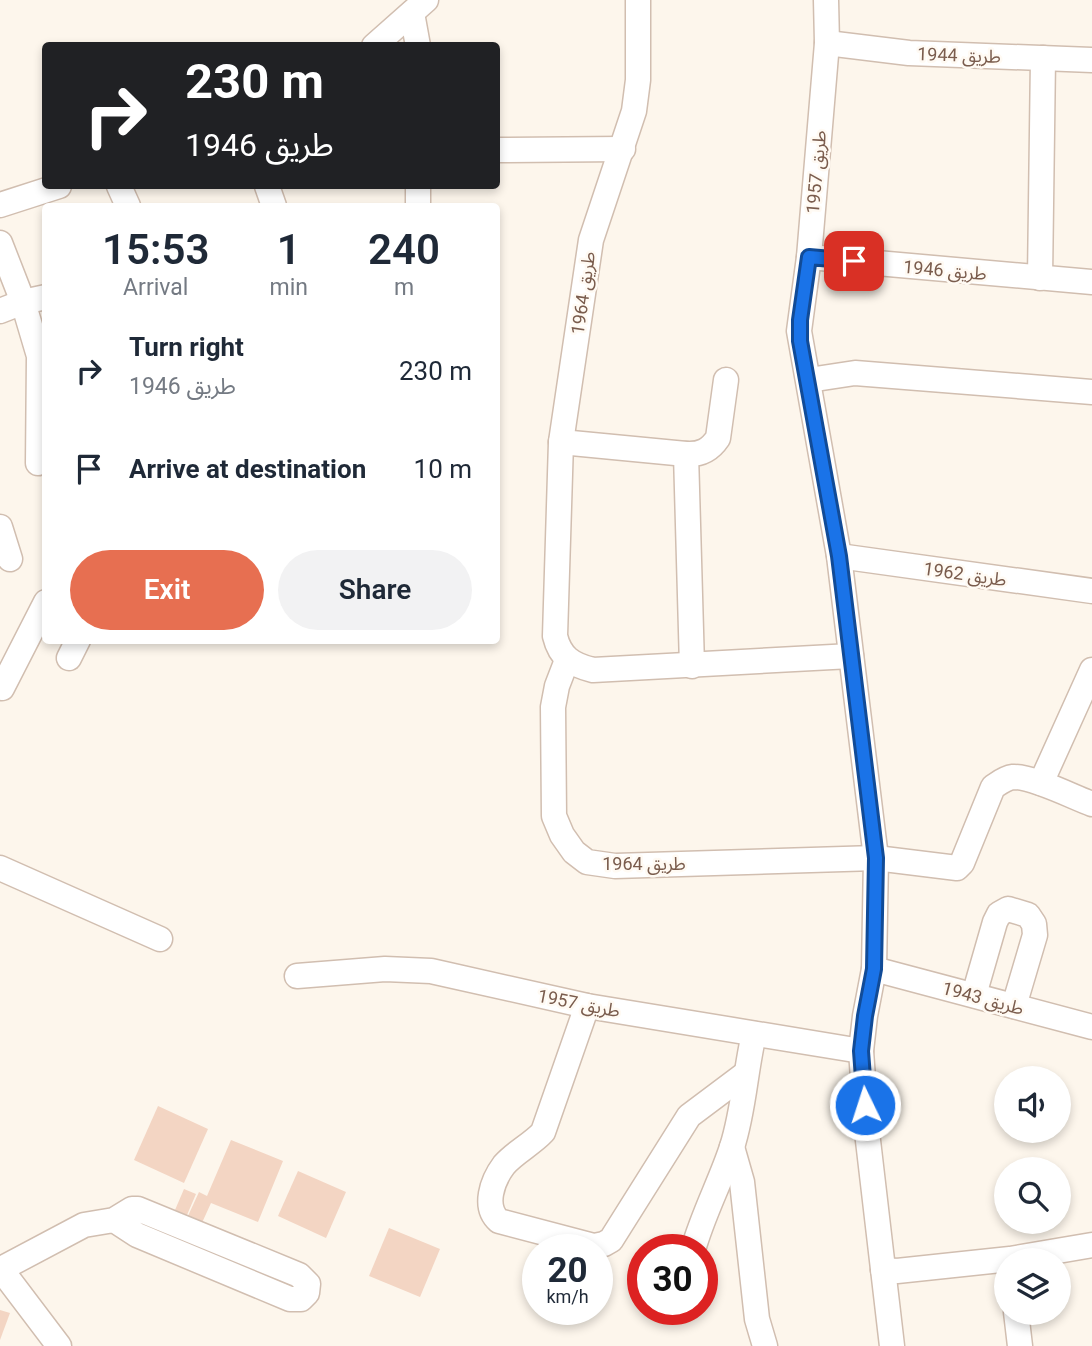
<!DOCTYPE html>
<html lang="en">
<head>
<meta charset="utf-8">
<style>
	body { margin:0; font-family:Roboto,"Noto Sans Arabic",sans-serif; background:#f2f2f3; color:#1f2937; height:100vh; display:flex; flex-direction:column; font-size:26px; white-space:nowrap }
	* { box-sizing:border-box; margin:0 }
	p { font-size:23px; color:#747a83 }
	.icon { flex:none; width:38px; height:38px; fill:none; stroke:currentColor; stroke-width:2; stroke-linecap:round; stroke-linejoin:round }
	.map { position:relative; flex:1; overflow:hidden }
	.details { position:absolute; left:42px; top:203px; width:458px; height:441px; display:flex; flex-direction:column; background:#fff; border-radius:7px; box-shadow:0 4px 10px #0003 }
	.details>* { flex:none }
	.hud { position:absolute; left:42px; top:42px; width:458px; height:147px; border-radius:7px; box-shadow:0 4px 10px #0003; background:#202124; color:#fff; overflow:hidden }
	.controls { position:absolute; left:994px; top:1066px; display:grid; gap:14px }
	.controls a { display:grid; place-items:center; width:77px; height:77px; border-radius:50%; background:#fff; box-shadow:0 4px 10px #0003; font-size:35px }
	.speed { position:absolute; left:522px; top:1234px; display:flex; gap:14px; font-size:35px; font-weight:700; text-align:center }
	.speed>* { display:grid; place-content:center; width:91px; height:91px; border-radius:50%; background:#fff; box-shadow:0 4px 10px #0003; line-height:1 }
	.speed small { font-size:18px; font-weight:400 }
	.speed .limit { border:10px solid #d22; background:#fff; color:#111 }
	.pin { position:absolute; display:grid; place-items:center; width:60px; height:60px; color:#fff; margin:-30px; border-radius:14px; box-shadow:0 4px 10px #0006 }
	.me { position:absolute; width:77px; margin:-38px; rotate:356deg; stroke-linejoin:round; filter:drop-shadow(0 0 5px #0008) }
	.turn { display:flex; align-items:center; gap:24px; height:147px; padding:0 28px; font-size:32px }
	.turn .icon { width:91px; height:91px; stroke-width:2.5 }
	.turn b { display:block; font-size:49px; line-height:60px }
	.eta { display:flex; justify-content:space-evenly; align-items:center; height:119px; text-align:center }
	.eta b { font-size:42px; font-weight:600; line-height:49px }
	.action { display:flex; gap:14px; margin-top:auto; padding:14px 28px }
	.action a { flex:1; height:80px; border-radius:42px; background:#e76f51; color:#fff; font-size:28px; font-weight:600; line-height:80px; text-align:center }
	.action a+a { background:#f2f2f3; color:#1f2937 }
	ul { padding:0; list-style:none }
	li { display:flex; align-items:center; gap:21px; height:98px; padding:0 28px }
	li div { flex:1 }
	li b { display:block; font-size:26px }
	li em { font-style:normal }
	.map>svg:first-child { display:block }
	.building { fill:#f3d5c3 }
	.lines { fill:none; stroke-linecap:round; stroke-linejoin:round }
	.minor-casing { stroke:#d1beb0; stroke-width:27 }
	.minor { stroke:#fff; stroke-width:24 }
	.route-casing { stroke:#114b97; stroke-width:18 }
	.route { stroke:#1a73e8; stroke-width:12 }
	.labels { text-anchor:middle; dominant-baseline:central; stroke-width:5; stroke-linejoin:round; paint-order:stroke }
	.street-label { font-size:18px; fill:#7a5c4d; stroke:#fffaf3 }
</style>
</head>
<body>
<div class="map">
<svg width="1092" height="1346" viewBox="0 0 1092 1346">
	<rect width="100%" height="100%" fill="#fdf6ec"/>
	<g class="building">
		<polygon points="158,1106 208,1129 184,1183 134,1160"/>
		<polygon points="231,1140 283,1161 258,1222 211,1203 201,1225 187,1218 199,1192 207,1196"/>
		<polygon points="298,1171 346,1192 326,1238 278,1216"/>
		<polygon points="184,1189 196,1194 187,1215 175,1210"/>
		<polygon points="389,1228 440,1249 420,1297 369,1276"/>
		<polygon points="0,1310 10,1313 0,1340"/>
	</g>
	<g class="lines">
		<defs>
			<g id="minor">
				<path d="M638 0V80L634 111 591 240 561 442 555 636C560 657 572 665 593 670L851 656"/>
				<polyline points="826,0 827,43 809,257 799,331 839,556 876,858 874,969 865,1016 861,1051 867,1132 892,1346"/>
				<polyline points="412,13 418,46"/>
				<polyline points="827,43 909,53 1092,60"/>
				<polyline points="374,46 426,0"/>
				<polyline points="497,150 623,149"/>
				<polyline points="119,186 128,206"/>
				<polyline points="267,186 274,206"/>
				<polyline points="0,205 59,186"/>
				<polyline points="418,206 418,186"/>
				<polyline points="0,243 23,302 39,356 38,463"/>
				<polyline points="809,257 1092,282"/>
				<polyline points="1040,278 1043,58"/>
				<polyline points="0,311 23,302 46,297"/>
				<polyline points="809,380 855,373 1092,392"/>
				<path d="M561 442 686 454C701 455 710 450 718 438L726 380"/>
				<polyline points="686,454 692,666"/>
				<polyline points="0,527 10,559"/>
				<polyline points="839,556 1092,591"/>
				<polyline points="69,658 78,640"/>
				<path d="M567 660 557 686 553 707 554 816 562 835 574 852 587 862 615 866 876 858 957 868 962 863 993 787C999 783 1005 778 1013 777 1032 776 1073 797 1092 804"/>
				<polyline points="2,688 46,602"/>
				<polyline points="1041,783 1092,670"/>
				<polyline points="0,868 160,939"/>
				<polyline points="874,969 1092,1027"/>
				<polyline points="297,976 385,969 431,971 587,1006 861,1051"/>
				<polyline points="974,995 995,922 999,914 1008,909 1028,915 1034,924 1035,935 1014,1006"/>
				<path d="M587 1006 543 1132C532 1144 514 1153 504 1165 492 1181 483 1207 499 1221L594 1246 604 1244 611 1240 689 1116 745 1074"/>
				<polyline points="732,1147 742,1182 757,1319 765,1346"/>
				<path d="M693 1250C703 1214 721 1181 732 1147 744 1110 745 1072 754 1034"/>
				<polyline points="0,1268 59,1346"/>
				<polyline points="1,1269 84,1225 114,1220 137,1235 290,1299 301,1299 307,1293 308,1284 299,1275 138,1209 132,1209 114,1220"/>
				<polyline points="883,1270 897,1271 1010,1259 1092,1245"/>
				<polyline points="1016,1312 1020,1346"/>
			</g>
		</defs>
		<use href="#minor" class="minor-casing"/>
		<use href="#minor" class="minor"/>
	</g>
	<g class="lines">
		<defs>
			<polyline id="route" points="854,261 809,257 800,320 800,341 839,556 876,858 874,969 865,1016 861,1051 865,1105"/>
		</defs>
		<use href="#route" class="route-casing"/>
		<use href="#route" class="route"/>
	</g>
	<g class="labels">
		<g class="street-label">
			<text transform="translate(959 55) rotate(2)">طريق 1944</text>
			<text transform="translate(816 172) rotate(-85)">طريق 1957</text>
			<text transform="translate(945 270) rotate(5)">طريق 1946</text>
			<text transform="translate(583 293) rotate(-82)">طريق 1964</text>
			<text transform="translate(965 574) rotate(8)">طريق 1962</text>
			<text x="644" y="863">طريق 1964</text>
			<text transform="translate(983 998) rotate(15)">طريق 1943</text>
			<text transform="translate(579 1003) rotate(11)">طريق 1957</text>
		</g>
	</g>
</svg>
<div class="controls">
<a><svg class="icon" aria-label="sound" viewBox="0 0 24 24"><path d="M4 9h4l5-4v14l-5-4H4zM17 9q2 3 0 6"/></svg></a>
<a><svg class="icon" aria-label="search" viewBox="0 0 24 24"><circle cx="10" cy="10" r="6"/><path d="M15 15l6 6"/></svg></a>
<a><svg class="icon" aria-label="layers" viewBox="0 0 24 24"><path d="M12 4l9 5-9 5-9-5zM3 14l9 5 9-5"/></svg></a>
</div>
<div class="speed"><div>20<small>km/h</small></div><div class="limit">30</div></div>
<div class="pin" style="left:854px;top:261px;background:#d93025"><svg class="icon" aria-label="arrive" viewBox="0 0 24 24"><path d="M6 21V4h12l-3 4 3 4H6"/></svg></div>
<svg class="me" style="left:865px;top:1105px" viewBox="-20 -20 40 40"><circle r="17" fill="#1a73e8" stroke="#fff" stroke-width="3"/><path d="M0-11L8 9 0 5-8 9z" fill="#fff"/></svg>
<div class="hud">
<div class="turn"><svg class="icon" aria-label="right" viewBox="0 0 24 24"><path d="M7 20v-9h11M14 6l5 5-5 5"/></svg><div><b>230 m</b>طريق 1946</div></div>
</div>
<section class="details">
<div class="eta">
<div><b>15:53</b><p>Arrival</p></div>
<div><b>1</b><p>min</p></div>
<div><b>240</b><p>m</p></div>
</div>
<ul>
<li><svg class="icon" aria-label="right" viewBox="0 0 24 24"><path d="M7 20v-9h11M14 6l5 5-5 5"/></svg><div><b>Turn right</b><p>طريق 1946</p></div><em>230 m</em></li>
<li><svg class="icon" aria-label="arrive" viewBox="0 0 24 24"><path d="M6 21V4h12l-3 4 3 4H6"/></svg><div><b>Arrive at destination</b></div><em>10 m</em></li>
</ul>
<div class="action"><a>Exit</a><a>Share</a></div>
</section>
</div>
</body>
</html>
